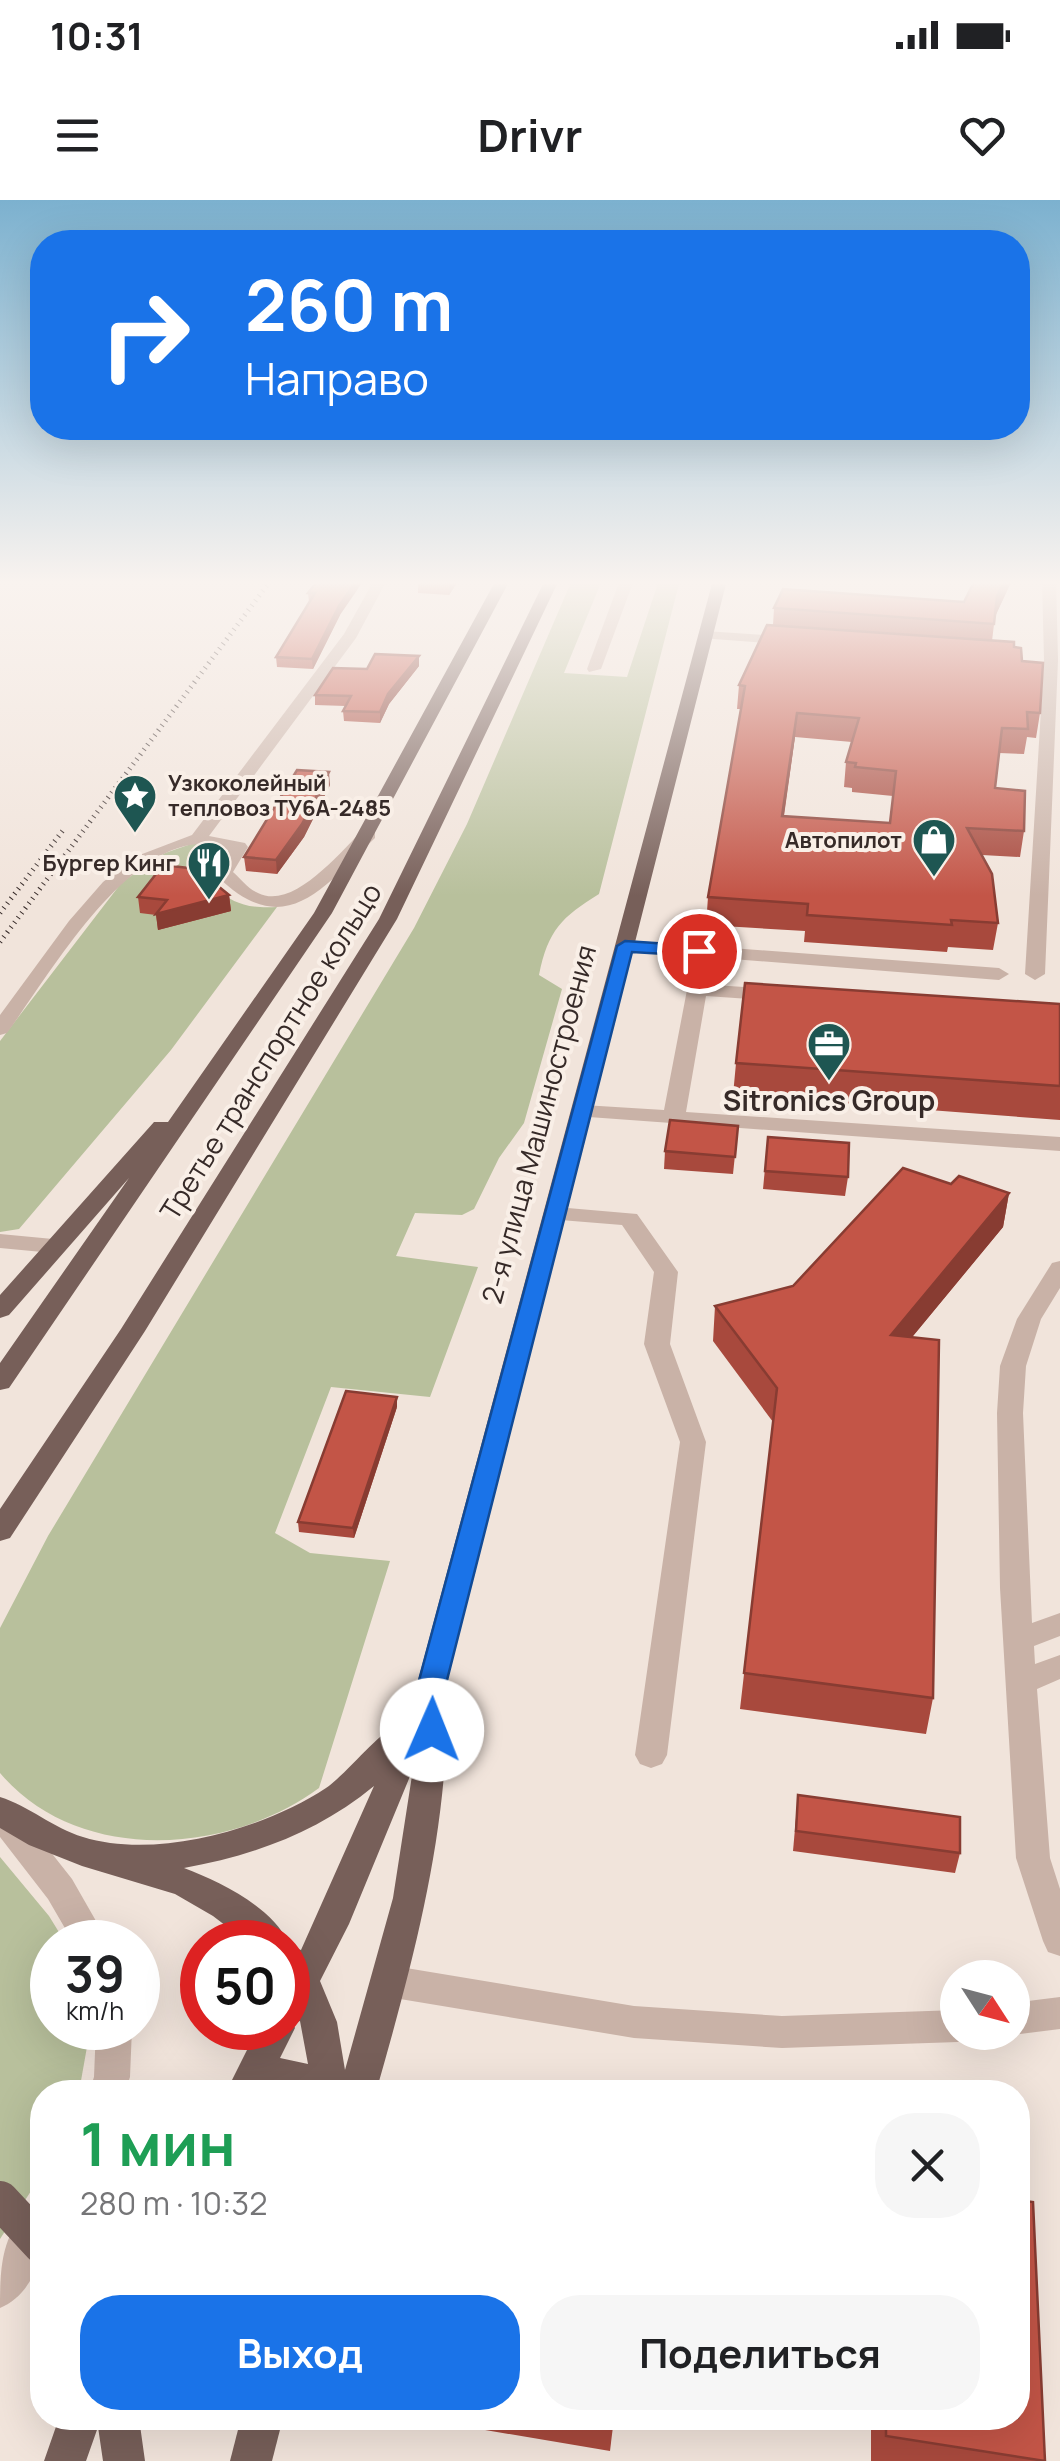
<!DOCTYPE html>
<html lang="ru">
<head>
<meta charset="utf-8">
<style>
	body { margin:0; font-family:Manrope,sans-serif; background:#f6f6f6; color:#202124; height:100vh; display:flex; flex-direction:column; font-size:38px; white-space:nowrap }
	* { box-sizing:border-box; margin:0 }
	p { font-size:32px; color:#757577 }
	.icon { flex:none; width:55px; height:55px; fill:none; stroke:currentColor; stroke-width:2; stroke-linecap:round; stroke-linejoin:round }
	.map { position:relative; flex:1; overflow:hidden }
	.drawer { position:absolute; left:30px; top:1880px; width:1000px; height:350px; display:flex; flex-direction:column; background:#fff; border-radius:40px; box-shadow:0 10px 40px #0002 }
	.drawer>* { flex:none }
	.banner { position:absolute; left:30px; top:30px; width:1000px; height:210px; border-radius:40px; box-shadow:0 10px 40px #0002; background:#1a73e8; color:#fff; overflow:hidden }
	.needle { width:65px; rotate:126deg }
	.buttons { position:absolute; left:940px; top:1760px; display:grid; gap:20px }
	.buttons a { display:grid; place-items:center; width:90px; height:90px; border-radius:50%; background:#fff; box-shadow:0 10px 40px #0002; font-size:50px }
	.speed { position:absolute; left:30px; top:1720px; display:flex; gap:20px; font-size:50px; font-weight:700; text-align:center }
	.speed>* { display:grid; place-content:center; width:130px; height:130px; border-radius:50%; background:#fff; box-shadow:0 10px 40px #0002; line-height:1 }
	.speed small { font-size:25px; font-weight:400 }
	.speed .limit { border:15px solid #d22; background:#fff; color:#111 }
	.pin { position:absolute; display:grid; place-items:center; width:85px; height:85px; color:#fff; margin:-42px; border:5px solid #fff; border-radius:50%; box-shadow:0 2px 10px #0007 }
	.me { position:absolute; width:110px; margin:-55px; rotate:1deg; stroke-linejoin:round; filter:drop-shadow(0 0 8px #0008) }
	.turn { display:flex; align-items:center; gap:35px; height:210px; padding:0 50px; font-size:45px }
	.turn .icon { width:130px; height:130px; stroke-width:2.5 }
	.turn b { display:block; font-size:70px; line-height:85px }
	.round { display:grid; place-items:center; flex:none; width:105px; height:105px; border-radius:40px; background:#f6f6f6 }
	.overview { display:flex; align-items:center; justify-content:space-between; height:170px; padding:0 50px }
	h1 { font-size:60px; font-weight:700; line-height:75px; color:#1e9e55 }
	.primary-button { display:flex; gap:20px; margin-top:auto; padding:20px 50px }
	.primary-button a { flex:1; height:115px; border-radius:40px; background:#1a73e8; color:#fff; font-size:40px; font-weight:700; line-height:115px; text-align:center }
	.primary-button a+a { background:#f6f6f6; color:#202124 }
	.status { display:flex; justify-content:space-between; align-items:center; height:70px; padding:0 50px; background:#fff; direction:ltr }
	.status svg { height:28px; fill:currentColor }
	header { display:flex; justify-content:space-between; align-items:center; height:130px; padding:0 50px; background:#fff; font-size:45px; font-weight:700 }
	.map>svg:first-child { display:block }
	.green { fill:#b8c09c }
	.lines { fill:none; stroke-linecap:round; stroke-linejoin:round }
	.minor { fill:#c9b2a7; fill-rule:evenodd }
	.major { fill:#775f59; fill-rule:evenodd }
	.rail { stroke:#362a28; stroke-width:5; stroke-dasharray:1 5; stroke-linecap:butt }
	.major-bridge { stroke:#775f59; stroke-width:38 }
	.wall { fill:#a8493d; fill-rule:evenodd }
	.shaded-wall { fill:#883c32 }
	.building { fill:#c35547; stroke:#883c32; stroke-width:2.5; fill-rule:evenodd }
	.route { fill:#1a73e8; stroke:#114b97; stroke-width:2.5 }
	.labels { text-anchor:middle; dominant-baseline:central; stroke-width:8; stroke-linejoin:round; paint-order:stroke }
	.far-poi-label { font-size:22px; font-weight:bold; fill:#362a28; stroke:#f9efe7; text-anchor:end }
	.street-label { font-size:28px; fill:#362a28; stroke:#f9efe7 }
	.poi-label { font-size:28px; font-weight:bold; fill:#362a28; stroke:#f9efe7 }
</style>
</head>
<body>
<div class="status"><b>10:31</b><svg viewBox="0 0 49 12"><path d="M0 12V9h3v3zM5 12V6h3v6zM10 12V3h3v9zM15 12V0h3v12zM26 1h20v11H26zM47 4h2v5h-2z"/></svg></div>
<header><svg class="icon" aria-label="menu" viewBox="0 0 24 24"><path d="M4 6h16M4 12h16M4 18h16"/></svg>Drivr<svg class="icon" aria-label="heart" viewBox="0 0 24 24"><path d="M12 20l-8-8c-3-5 5-10 8-4 3-6 11-1 8 4z"/></svg></header>
<div class="map">
<svg width="1060" height="2261" viewBox="0 0 1060 2261">
	<rect width="100%" height="100%" fill="#f1e4db"/>
	<g class="green">
		<path d="M572 380H602L564 473 627 477 659 380H680L599 694C562 717 548 730 539 775L562 789 524 923 499 958 474 1009 462 1015 415 1013 396 1056 478 1067 430 1197 331 1187 275 1333 310 1353 390 1361 319 1588C228 1655 78 1665 0 1573V1428L48 1336 414 728 467 624Z"/>
		<path d="M194 643 203 645 181 673C225 681 219 711 277 707L171 850 19 1029 0 1032V841L122 682 165 653Z"/>
		<polygon points="0,1657 49,1716 65,1742 52,1742 52,1828 90,1830 79,1892 42,1892 42,1974 0,2039"/>
	</g>
	<g class="lines">
		<g class="minor">
			<path d="M374 380H387L356 438 209 636 245 643 248 647 233 672C241 679 248 689 258 693 293 711 340 652 363 630H375V638C323 688 285 742 218 677L215 673 228 650C219 648 207 644 198 644 121 649 48 777 7 833L0 835V815L69 721 103 682 137 656 192 635 344 434Z"/>
			<polygon points="620,380 634,380 601,469 589,472 587,469"/>
			<polygon points="1042,380 1056,380 1058,460 1045,774 1035,780 1025,774 1044,460"/>
			<polygon points="705,431 795,437 802,441 795,445 700,438 698,435"/>
			<polygon points="625,740 999,768 1009,774 999,780 618,750 616,746"/>
			<polygon points="697,784 777,789 787,795 777,801 706,796 686,912 1060,937 1060,951 575,916 572,911 575,906 583,905 664,910 687,790"/>
			<polygon points="556,1007 637,1014 678,1072 670,1144 706,1242 667,1555 662,1564 651,1568 640,1564 635,1555 680,1242 644,1144 654,1072 622,1025 548,1019 544,1014 548,1009"/>
			<polygon points="0,1034 53,1039 65,1046 53,1053 0,1048"/>
			<polygon points="1060,1061 1060,1088 1041,1119 1026,1166 1023,1213 1032,1423 1060,1413 1060,1436 1034,1446 1035,1464 1060,1455 1060,1479 1037,1489 1050,1658 1060,1689 1060,1756 1048,1752 1043,1741 1016,1658 1000,1388 997,1213 1000,1166 1017,1119 1052,1063"/>
			<polygon points="0,1599 12,1603 72,1679 108,1742 73,1742 48,1699 0,1637"/>
			<polygon points="388,1765 634,1806 782,1816 958,1810 958,1832 973,1832 958,1842 782,1848 634,1838 388,1797 376,1792 370,1781 376,1770"/>
			<polygon points="1060,1797 1060,1829 1012,1835 1005,1832 1012,1832 1012,1803"/>
			<polygon points="96,1828 132,1828 130,1877 125,1892 89,1892 94,1877"/>
			<path d="M41 2006C49 2041 38 2092 0 2108 0 2070 0 2023 41 2006Z"/>
		</g>
		<g class="major">
			<polygon points="496,380 510,380 332,713 9,1188 0,1190 0,1163 129,978 9,1115 0,1118 0,1095 154,922 168,922 314,713"/>
			<polygon points="545,380 559,380 397,719 145,1131 10,1338 0,1341 0,1309 121,1129 379,719"/>
			<path d="M713 380H727L444 1494C451 1513 447 1541 445 1562 437 1675 407 1783 376 1892H226L258 1828H288V1745L301 1750 374 1586C318 1632 255 1655 184 1668 219 1681 272 1707 288 1742V1744L247 1742 213 1716 175 1694 82 1666 29 1645 0 1628V1597C29 1606 53 1628 83 1637 156 1660 264 1629 326 1588 348 1573 380 1530 401 1523L416 1488ZM413 1569 393 1698 345 1870 337 1822 320 1781 349 1724ZM300 1821 308 1864 280 1858 295 1828 293 1823Z"/>
			<polygon points="59,2218 139,2218 145,2261 103,2261 98,2227 86,2261 44,2261"/>
			<polygon points="241,2218 283,2218 272,2261 230,2261"/>
		</g>
		<g class="rail">
			<polyline points="0,713 64,629"/>
			<polyline points="0,742 271,380"/>
		</g>
		<polyline class="major-bridge" points="0,2000 42,2045"/>
	</g>
	<g class="wall">
		<polygon points="318,380 340,415 313,469 277,467 276,457 309,402 308,393"/>
		<polygon points="418,380 459,380 449,395 418,393"/>
		<path d="M975 380H1012L995 416 992 441 1014 447 1022 461 1040 513 1036 538 1027 537 1024 554 999 553 995 588 1024 631 1020 657 982 655 998 723 993 750 948 747 947 752 804 742 805 731 706 725 708 697 741 509H737L739 485 773 425 774 408 964 402ZM795 537 852 542 846 562 844 587 852 588V592L893 596 890 623 784 616Z"/>
		<polygon points="419,466 389,504 380,523 344,521 343,511 346,506 315,505 315,495 367,469"/>
		<polygon points="330,585 304,637 277,674 246,671 244,657"/>
		<polygon points="229,695 231,711 158,730 156,715 140,713 138,697"/>
		<polygon points="1060,804 1060,920 733,895 736,863"/>
		<polygon points="738,926 733,974 664,969 665,951"/>
		<polygon points="768,937 848,977 845,996 763,989"/>
		<polygon points="951,984 1009,993 1003,1027 912,1137 933,1498 926,1534 740,1509 773,1222 713,1141 715,1106 793,1086"/>
		<polygon points="397,1207 354,1338 299,1332 298,1322"/>
		<polygon points="798,1595 960,1653 955,1673 793,1651"/>
		<polygon points="449,2218 614,2218 610,2251 450,2224"/>
		<polygon points="871,2218 1018,2218 1045,2261 871,2261"/>
	</g>
	<g class="shaded-wall">
		<polygon points="357,380 364,380 340,415 313,469 312,459 339,406"/>
		<polygon points="450,380 459,380 449,395 449,382"/>
		<polygon points="1005,380 1012,380 994,419 997,396"/>
		<polygon points="419,456 419,466 389,504 380,523 380,512 388,494"/>
		<polygon points="797,513 795,537 780,642 782,616"/>
		<polygon points="329,572 330,585 304,637 277,674 276,660"/>
		<polygon points="229,695 231,711 158,730 156,714"/>
		<polygon points="1009,993 1003,1027 885,1170 891,1135"/>
		<polygon points="397,1197 397,1207 354,1338 353,1328"/>
	</g>
	<g class="building">
		<polygon points="318,380 357,380 339,406 312,459 276,457 315,393 308,393"/>
		<polygon points="418,380 450,380 449,382"/>
		<polygon points="975,380 1005,380 997,396 994,424 774,408 783,389 964,402"/>
		<path d="M767 425 1014 442V447L1021 448 1022 461 1043 463 1040 513 1027 512 1028 529 1002 528 995 588 1025 591 1024 631 967 628 992 674 998 723 951 720 952 725 807 715 808 704 708 697 745 486 739 485ZM797 513 859 518 846 562 856 563 855 567 896 571 890 623 782 616Z"/>
		<polygon points="375,454 419,456 388,494 380,512 343,511 351,496 315,495 333,468 367,469"/>
		<polygon points="297,570 329,572 302,624 276,660 244,657"/>
		<polygon points="163,665 197,669 229,695 156,714 167,700 138,697"/>
		<polygon points="745,783 1060,804 1060,886 736,863"/>
		<polygon points="670,920 738,926 735,957 665,951"/>
		<polygon points="768,937 849,943 848,977 765,971"/>
		<polygon points="903,968 951,984 959,976 1009,993 891,1135 939,1140 933,1498 744,1473 777,1188 715,1106 793,1086"/>
		<polygon points="346,1191 397,1197 353,1328 298,1322"/>
		<polygon points="798,1595 960,1617 960,1653 796,1631"/>
		<polygon points="1018,2000 1033,2002 1045,2261 886,2236 886,2218 1018,2218"/>
	</g>
	<linearGradient id="sky" x2="0" y2="1"><stop stop-color="#7cb1cf"/><stop offset="0.55" stop-color="#f9f3ef"/><stop offset="1" stop-color="#f9f3ef" stop-opacity="0"/></linearGradient>
	<rect width="1060" height="696" fill="url(#sky)"/>
	<polygon class="route" points="625,741 699,746 707,751 699,756 632,752 445,1488 447,1530 442,1538 432,1541 422,1538 418,1530 417,1488 617,746"/>
	<defs>
		<symbol id="sight-pin" viewBox="-11 -11 22 30"><path d="M0 17L-7.5 6A9.5 9.5 0 1 1 7.5 6Z" fill="#1e5652" stroke="#f9efe7"/><path d="M0-6L1.8-2.2L6-1.7L2.9 1.2L3.7 5.4L0 3.3L-3.7 5.4L-2.9 1.2L-6-1.7L-1.8-2.2Z" fill="#fff"/></symbol>
		<symbol id="shop-pin" viewBox="-11 -11 22 30"><path d="M0 17L-7.5 6A9.5 9.5 0 1 1 7.5 6Z" fill="#1e5652" stroke="#f9efe7"/><path d="M-5-2.5h2.3a2.7 3.5 0 0 1 5.4 0H5L5.5 6h-11ZM-1.5-2.5h3a1.5 2.3 0 0 0-3 0Z" fill="#fff"/></symbol>
		<symbol id="restaurant-pin" viewBox="-11 -11 22 30"><path d="M0 17L-7.5 6A9.5 9.5 0 1 1 7.5 6Z" fill="#1e5652" stroke="#f9efe7"/><path d="M-5-6h1v4h1v-4h1v4h1v-4h1v5L-1.5 .5V6h-2V.5L-5-1ZM5-6V6H3V1.5H1.5Q1.5-4 5-6Z" fill="#fff"/></symbol>
		<symbol id="office-pin" viewBox="-11 -11 22 30"><path d="M0 17L-7.5 6A9.5 9.5 0 1 1 7.5 6Z" fill="#1e5652" stroke="#f9efe7"/><path d="M-6-3h4V-5.5h4V-3h4V5H-6ZM-1-4.5V-3h2v-1.5ZM-6 0V1H6V0Z" fill="#fff"/></symbol>
	</defs>
	<g fill-rule="evenodd">
		<use href="#sight-pin" x="110" y="571" width="50" height="68"/>
		<use href="#shop-pin" x="909" y="615" width="50" height="68"/>
		<use href="#restaurant-pin" x="184" y="638" width="50" height="68"/>
		<use href="#office-pin" x="804" y="819" width="50" height="68"/>
	</g>
	<g class="labels">
		<g class="far-poi-label">
			<text x="168" y="583" text-anchor="start">Узкоколейный<tspan x="168" dy="25">тепловоз ТУ6А-2485</tspan></text>
			<text x="902" y="640">Автопилот</text>
			<text x="176" y="663">Бургер Кинг</text>
		</g>
		<g class="street-label">
			<text transform="translate(270 851) rotate(-58)">Третье транспортное кольцо</text>
			<text transform="translate(538 924) rotate(-75)">2-я улица Машиностроения</text>
		</g>
		<g class="poi-label">
			<text x="829" y="900">Sitronics Group</text>
		</g>
	</g>
</svg>
<div class="buttons">
<a><svg class="needle" viewBox="-14 -14 28 28"><path d="M0-13l5 13h-10z" fill="#e53935"/><path d="M0 13l5-13h-10z" fill="#757577"/></svg></a>
</div>
<div class="speed"><div>39<small>km/h</small></div><div class="limit">50</div></div>
<div class="pin" style="left:699px;top:751px;background:#d93025"><svg class="icon" aria-label="arrive" viewBox="0 0 24 24"><path d="M6 21V4h12l-3 4 3 4H6"/></svg></div>
<svg class="me" style="left:432px;top:1530px" viewBox="-20 -20 40 40"><circle r="19" fill="#fff"/><path d="M0-13L10 11 0 6-10 11z" fill="#1a73e8"/></svg>
<div class="banner">
<div class="turn"><svg class="icon" aria-label="right" viewBox="0 0 24 24"><path d="M7 20v-9h11M14 6l5 5-5 5"/></svg><div><b>260 m</b>Направо</div></div>
</div>
<section class="drawer">
<div class="overview"><div><h1>1 мин</h1><p>280 m · 10:32</p></div><a class="round"><svg class="icon" aria-label="close" viewBox="0 0 24 24"><path d="M6 6l12 12M18 6L6 18"/></svg></a></div>
<div class="primary-button"><a>Выход</a><a>Поделиться</a></div>
</section>
</div>
</body>
</html>
